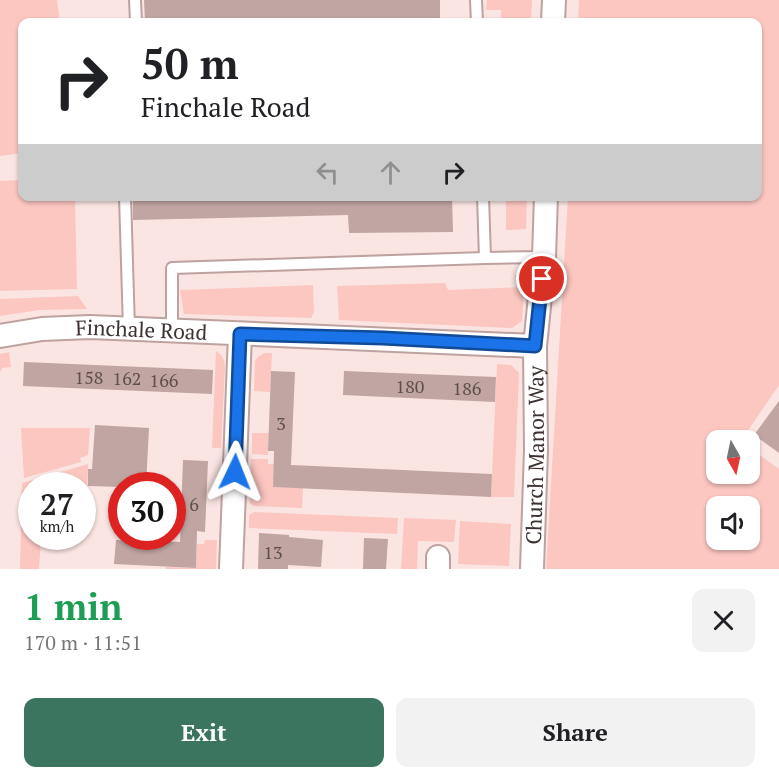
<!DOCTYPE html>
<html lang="en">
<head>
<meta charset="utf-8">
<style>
	body { margin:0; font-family:"PT Serif",serif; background:#f2f2f2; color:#202124; height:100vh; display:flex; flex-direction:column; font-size:22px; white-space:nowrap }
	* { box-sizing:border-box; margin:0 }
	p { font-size:20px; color:#757577 }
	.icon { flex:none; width:33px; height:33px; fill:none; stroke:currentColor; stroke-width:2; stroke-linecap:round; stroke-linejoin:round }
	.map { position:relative; height:569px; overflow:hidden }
	.drawer { display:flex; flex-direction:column; background:#fff; flex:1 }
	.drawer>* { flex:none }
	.banner { position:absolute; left:18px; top:18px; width:744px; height:183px; border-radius:12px; box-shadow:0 2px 4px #0004; background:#fff; color:#202124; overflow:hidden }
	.needle { width:39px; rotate:171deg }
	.controls { position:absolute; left:706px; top:430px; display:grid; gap:12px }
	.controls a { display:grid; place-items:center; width:54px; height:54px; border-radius:12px; background:#fff; box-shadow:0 2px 4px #0004; font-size:30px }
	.speed { position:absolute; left:18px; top:472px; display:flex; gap:12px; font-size:30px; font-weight:700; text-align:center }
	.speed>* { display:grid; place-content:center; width:78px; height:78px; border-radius:50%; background:#fff; box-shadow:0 2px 4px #0004; line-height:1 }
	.speed small { font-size:15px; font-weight:400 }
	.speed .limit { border:9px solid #d22; background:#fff; color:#111 }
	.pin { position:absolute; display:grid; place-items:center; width:51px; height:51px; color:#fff; margin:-26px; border:3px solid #fff; border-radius:50%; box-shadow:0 2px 6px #0007 }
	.me { position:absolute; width:66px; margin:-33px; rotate:2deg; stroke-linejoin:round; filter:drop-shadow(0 0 4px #0008) }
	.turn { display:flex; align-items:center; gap:21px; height:126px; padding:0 24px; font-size:27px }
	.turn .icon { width:78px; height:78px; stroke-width:2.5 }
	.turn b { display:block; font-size:42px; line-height:51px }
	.lanes { display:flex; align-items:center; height:57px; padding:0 24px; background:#0003; justify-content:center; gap:30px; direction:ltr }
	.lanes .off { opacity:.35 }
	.round { display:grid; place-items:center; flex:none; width:63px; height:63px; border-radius:12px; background:#f2f2f2 }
	.headline { display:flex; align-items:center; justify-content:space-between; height:102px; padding:0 24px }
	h1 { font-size:36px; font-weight:700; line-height:45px; color:#1e9e55 }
	.button { display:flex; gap:12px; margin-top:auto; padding:12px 24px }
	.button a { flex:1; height:69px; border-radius:12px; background:#3b755f; color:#fff; font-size:24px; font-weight:700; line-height:69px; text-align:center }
	.button a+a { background:#f2f2f2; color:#202124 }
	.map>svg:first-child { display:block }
	.green { fill:#fcc6c1; fill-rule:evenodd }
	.building { fill:#c0a5a2 }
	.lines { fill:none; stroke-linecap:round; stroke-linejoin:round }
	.lane-casing { stroke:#bda29f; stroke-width:14 }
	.street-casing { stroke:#bda29f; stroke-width:26 }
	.lane { stroke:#fff; stroke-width:10 }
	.street { stroke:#fff; stroke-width:22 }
	.route-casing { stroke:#114b97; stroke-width:15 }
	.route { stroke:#1a73e8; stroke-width:10 }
	.labels { text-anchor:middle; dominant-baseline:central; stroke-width:6; stroke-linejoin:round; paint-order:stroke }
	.number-label { font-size:18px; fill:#5e4f4d }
	.street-label { font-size:21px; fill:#3d3231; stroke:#fff }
</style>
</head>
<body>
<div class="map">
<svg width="779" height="569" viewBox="0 0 779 569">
	<rect width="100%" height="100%" fill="#fbe5e2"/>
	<g class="green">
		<polygon points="0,0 57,0 60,22 22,22 22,153 0,156"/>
		<polygon points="487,0 532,0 531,22 501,22 501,10 486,10"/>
		<path d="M579 0H779V385L741 441H717V474H750V448L779 469V569H546L568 197 758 196V22H578ZM717 507H750V540H717Z"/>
		<polygon points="22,180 22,196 75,197 77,289 0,291 0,181"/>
		<polygon points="506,197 527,197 526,229 506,230"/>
		<polygon points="445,283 448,290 524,287 522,321 512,328 339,320 337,286"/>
		<polygon points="313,285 314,312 311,318 184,314 180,290"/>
		<polygon points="78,296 87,309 39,310 0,316 0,299"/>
		<path d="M216 351C222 355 224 358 225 366L221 448H212Z"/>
		<polygon points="9,352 11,367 2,368 1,371 0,371 0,354"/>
		<polygon points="264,353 272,353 270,392 254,391 255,361 258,357"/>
		<polygon points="497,364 511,365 519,373 514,497 491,497"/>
		<polygon points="21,428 90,428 88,455 80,458 81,462 24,478"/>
		<polygon points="252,433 269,433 268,455 252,454"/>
		<polygon points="251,459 268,459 268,464 274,464 273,487 303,488 302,508 253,506 250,503"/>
		<path d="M88 464 86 538H41L39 569H20L22 483ZM32 486H82V537H32Z"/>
		<polygon points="254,512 398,518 397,534 249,528 249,515"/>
		<polygon points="404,518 456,520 454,542 418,541 417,569 401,569"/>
		<polygon points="460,521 511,524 509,566 458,564"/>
		<polygon points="205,540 217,540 216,569 166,569 166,567 196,568 197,544 204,544"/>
	</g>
	<g class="building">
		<polygon points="144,0 440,0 440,22 392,22 392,21 319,22 145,22"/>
		<polygon points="133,196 452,196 453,232 349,233 348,215 133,220"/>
		<polygon points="24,362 213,370 212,394 23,386"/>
		<polygon points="271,371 295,372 291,465 492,474 491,497 273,487 274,451 268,451"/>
		<polygon points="344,371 496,377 495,402 343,395"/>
		<polygon points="779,401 779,453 754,435"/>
		<polygon points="95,425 149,428 146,485 135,484 135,486 122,486 122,487 88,486 88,469 92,469"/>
		<polygon points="183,460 208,461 205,532 197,531 196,568 114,564 116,540 180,542"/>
		<polygon points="259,533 289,535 289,537 323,540 321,567 288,565 288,569 258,569"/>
		<polygon points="364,538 388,539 386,569 363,569"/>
	</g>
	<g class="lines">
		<defs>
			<g id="lane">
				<polyline points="135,0 136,22"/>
				<polyline points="476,0 477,22"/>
				<polyline points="125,196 129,329"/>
				<polyline points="483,196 485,258 544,257"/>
				<polyline points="172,331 172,268 485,258"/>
			</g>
			<g id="street">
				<polyline points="553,22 554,0"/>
				<path id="s1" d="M0 336 42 329 90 327 535 346"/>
				<polyline points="231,569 240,334"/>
				<polyline points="438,569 438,557"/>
				<path id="s2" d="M532 569 536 450 535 346 544 257 546 196"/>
			</g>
		</defs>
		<use href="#lane" class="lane-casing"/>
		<use href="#street" class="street-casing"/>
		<use href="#lane" class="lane"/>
		<use href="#street" class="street"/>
	</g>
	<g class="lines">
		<defs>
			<polyline id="route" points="235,472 240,334 383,338 535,346 542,279"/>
		</defs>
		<use href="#route" class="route-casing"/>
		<use href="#route" class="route"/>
	</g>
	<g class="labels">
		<g class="number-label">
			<text x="89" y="377">158</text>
			<text x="127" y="378">162</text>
			<text x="164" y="380">166</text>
			<text x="410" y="386">180</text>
			<text x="467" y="388">186</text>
			<text x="281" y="423">3</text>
			<text x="194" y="504">6</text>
			<text x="273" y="552">13</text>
		</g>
		<g class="street-label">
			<text stroke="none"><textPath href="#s1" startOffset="142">Finchale Road</textPath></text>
			<text stroke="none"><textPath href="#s2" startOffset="114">Church Manor Way</textPath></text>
		</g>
	</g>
</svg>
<div class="controls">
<a><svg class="needle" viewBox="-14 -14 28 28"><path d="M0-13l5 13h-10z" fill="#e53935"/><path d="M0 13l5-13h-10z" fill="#757577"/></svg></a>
<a><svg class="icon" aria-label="sound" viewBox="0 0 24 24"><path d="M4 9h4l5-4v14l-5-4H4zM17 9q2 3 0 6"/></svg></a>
</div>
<div class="speed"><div>27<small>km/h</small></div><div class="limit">30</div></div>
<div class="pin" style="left:542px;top:279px;background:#d93025"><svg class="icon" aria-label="arrive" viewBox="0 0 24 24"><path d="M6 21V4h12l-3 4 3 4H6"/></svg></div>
<svg class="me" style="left:235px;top:472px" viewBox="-20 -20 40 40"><path d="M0-17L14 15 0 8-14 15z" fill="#1a73e8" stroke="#fff" stroke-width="4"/></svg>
<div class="banner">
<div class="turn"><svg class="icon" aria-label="right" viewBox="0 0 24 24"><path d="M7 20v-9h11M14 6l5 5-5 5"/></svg><div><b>50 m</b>Finchale Road</div></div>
<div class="lanes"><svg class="icon off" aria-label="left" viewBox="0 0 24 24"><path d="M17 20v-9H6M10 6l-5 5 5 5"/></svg><svg class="icon off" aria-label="ahead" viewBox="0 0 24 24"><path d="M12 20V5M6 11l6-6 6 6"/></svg><svg class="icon" aria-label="right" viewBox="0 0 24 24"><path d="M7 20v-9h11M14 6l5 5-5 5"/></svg></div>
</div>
</div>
<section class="drawer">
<div class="headline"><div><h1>1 min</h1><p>170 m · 11:51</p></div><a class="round"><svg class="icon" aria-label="close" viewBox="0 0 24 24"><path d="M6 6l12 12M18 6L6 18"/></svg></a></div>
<div class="button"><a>Exit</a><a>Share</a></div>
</section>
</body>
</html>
